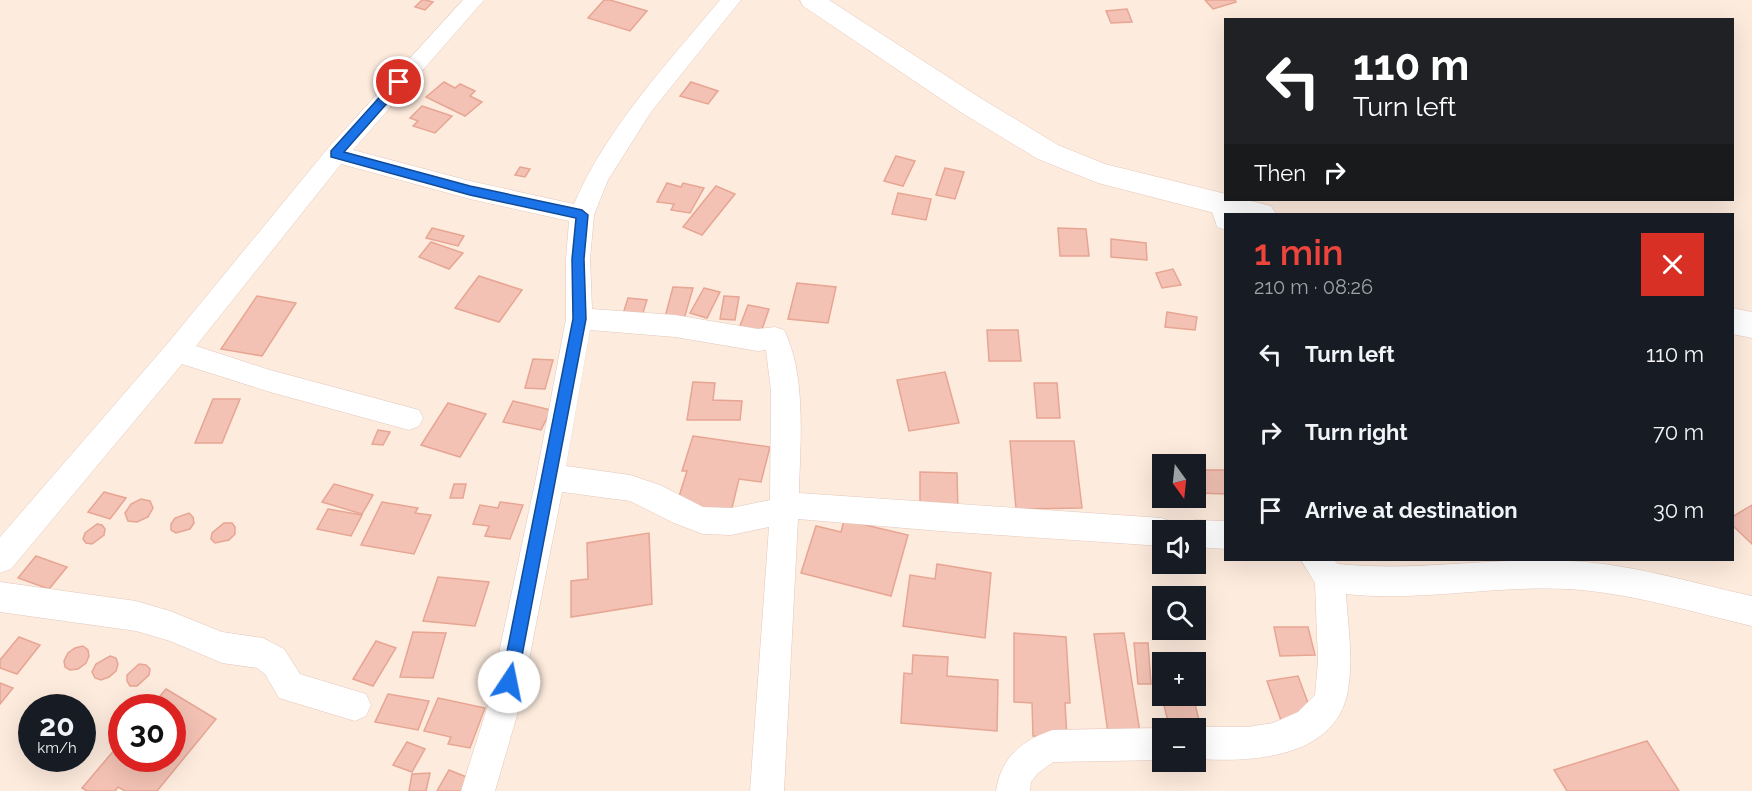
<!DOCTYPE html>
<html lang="en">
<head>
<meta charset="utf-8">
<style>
	body { margin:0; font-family:Raleway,sans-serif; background:#20242c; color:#f1f3f6; height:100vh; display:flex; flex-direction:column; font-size:22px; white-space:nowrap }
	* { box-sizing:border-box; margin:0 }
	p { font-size:20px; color:#9ea1a6 }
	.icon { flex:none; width:33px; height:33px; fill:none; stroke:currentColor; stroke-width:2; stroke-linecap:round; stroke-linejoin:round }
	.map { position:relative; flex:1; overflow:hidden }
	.details { position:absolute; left:1224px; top:213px; width:510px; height:348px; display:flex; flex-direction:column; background:#171b24; border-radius:0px; box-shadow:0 6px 24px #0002 }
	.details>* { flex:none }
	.top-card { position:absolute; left:1224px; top:18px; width:510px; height:183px; border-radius:0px; box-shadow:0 6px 24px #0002; background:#202124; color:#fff; overflow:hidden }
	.needle { width:39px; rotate:165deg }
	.controls { position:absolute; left:1152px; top:454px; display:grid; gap:12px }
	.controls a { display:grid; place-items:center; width:54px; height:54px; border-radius:0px; background:#171b24; box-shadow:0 6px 24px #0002; font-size:30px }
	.speed { position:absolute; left:18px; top:694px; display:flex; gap:12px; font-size:30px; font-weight:700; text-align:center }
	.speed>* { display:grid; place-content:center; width:78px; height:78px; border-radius:50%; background:#171b24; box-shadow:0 6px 24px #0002; line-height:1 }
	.speed small { font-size:15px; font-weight:400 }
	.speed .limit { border:9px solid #d22; background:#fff; color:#111 }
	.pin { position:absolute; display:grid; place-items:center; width:51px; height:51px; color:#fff; margin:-26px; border:3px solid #fff; border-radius:50%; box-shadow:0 2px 6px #0007 }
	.me { position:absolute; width:66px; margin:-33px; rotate:11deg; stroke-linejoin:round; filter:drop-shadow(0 0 4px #0008) }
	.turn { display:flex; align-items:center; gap:21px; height:126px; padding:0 30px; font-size:27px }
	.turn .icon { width:78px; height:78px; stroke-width:2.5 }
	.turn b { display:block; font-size:42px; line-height:51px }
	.then { display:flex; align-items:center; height:57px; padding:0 30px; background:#0003; gap:12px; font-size:22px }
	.round { display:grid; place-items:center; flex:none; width:63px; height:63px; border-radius:0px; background:#20242c }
	.headline { display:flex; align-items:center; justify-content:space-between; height:102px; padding:0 30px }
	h1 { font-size:36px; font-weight:600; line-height:45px; color:#ed453c }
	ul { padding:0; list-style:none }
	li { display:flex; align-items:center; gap:18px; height:78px; padding:0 30px }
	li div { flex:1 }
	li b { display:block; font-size:22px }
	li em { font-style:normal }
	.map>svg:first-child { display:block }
	.building { fill:#f3c2b4; stroke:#e7a593; stroke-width:1.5 }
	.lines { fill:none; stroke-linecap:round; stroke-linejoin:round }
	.street-casing { stroke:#e3c7bc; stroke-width:1 }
	.secondary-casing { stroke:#e8c7b9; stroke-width:1 }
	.street { fill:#fff; fill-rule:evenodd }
	.secondary { fill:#fff; fill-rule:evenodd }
	.route { fill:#1a73e8; stroke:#114b97; stroke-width:1.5 }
</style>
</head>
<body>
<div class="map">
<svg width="1752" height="791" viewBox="0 0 1752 791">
	<rect width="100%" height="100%" fill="#fdebdd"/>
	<g class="building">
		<polygon points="422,0 425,0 433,2 425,10 415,7"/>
		<polygon points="604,0 610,0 647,11 630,31 588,18"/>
		<polygon points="1205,0 1235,0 1236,2 1213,9"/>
		<polygon points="1127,9 1132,22 1111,23 1106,11"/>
		<polygon points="444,82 455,88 460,84 475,91 470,96 482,102 465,116 426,97"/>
		<polygon points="691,82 718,91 708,104 680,96"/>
		<polygon points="422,106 452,116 435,133 413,126 418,121 410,118"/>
		<polygon points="896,156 915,161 903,186 884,181"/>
		<polygon points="520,167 530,169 525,177 515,175"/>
		<polygon points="945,168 964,172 955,199 936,195"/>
		<polygon points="667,183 681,187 683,183 704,188 690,213 671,210 674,204 657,202"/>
		<polygon points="716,186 735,194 702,235 683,227"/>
		<polygon points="898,193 931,199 926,220 892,214"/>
		<polygon points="432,228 464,236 458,246 426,238"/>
		<polygon points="1058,228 1086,229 1089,256 1060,256"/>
		<polygon points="1111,239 1146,243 1147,260 1111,257"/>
		<polygon points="431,242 463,253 449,269 419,257"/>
		<polygon points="1173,269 1181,285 1162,288 1156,273"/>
		<polygon points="479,276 522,290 499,322 455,308"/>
		<polygon points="797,283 836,287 828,323 788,319"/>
		<polygon points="673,287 693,288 684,319 665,317"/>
		<polygon points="704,288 720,292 707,318 690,313"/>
		<polygon points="257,296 296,303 262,356 221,349"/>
		<polygon points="724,296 739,297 735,320 720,319"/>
		<polygon points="628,298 647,300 641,319 622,317"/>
		<polygon points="748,305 769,309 760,335 738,331"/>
		<polygon points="1167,312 1197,317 1195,330 1165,327"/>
		<polygon points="987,330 1018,330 1021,361 989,361"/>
		<polygon points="533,359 553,360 545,389 525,388"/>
		<polygon points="945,372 959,423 909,431 897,380"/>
		<polygon points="693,382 715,383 713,400 742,401 740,420 687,420"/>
		<polygon points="1034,383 1057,383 1060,418 1037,418"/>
		<polygon points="213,399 240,399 222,443 195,443"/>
		<polygon points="513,401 551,410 541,430 503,422"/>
		<polygon points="448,403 486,414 460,457 421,445"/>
		<polygon points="378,430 390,432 383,445 372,444"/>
		<polygon points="693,436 770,447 761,482 739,479 731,512 677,503 687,471 682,471"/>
		<polygon points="1010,441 1074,441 1082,508 1016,509"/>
		<polygon points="1196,470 1226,470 1226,494 1196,493"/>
		<polygon points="920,472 957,473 958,513 920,512"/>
		<polygon points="334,484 373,495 362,514 322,502"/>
		<polygon points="454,484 466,484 463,498 450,498"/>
		<polygon points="104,492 126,498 110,519 88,512"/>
		<polygon points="141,499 150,501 153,508 148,517 137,522 128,521 125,513 131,504"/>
		<polygon points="382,502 418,508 415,513 431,515 414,554 361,545"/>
		<polygon points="500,502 523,505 510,539 485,536 489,526 473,524 480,505 498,508"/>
		<polygon points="1752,505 1752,544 1732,525 1732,517"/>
		<polygon points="328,509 362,515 351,536 317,529"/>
		<polygon points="189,513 193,517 194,523 190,529 176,533 171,530 171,524 175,518"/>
		<polygon points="844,520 908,535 891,596 801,573 816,526 841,532"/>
		<polygon points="224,523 232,523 235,527 235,534 229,540 215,543 211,539 212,533"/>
		<polygon points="97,524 102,525 105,529 104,535 92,544 86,543 83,539 85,533"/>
		<polygon points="649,533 652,604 571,617 571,581 588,579 587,543"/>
		<polygon points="36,556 67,567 49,589 18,578"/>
		<polygon points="937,564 991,573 985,638 903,626 910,575 935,579"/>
		<polygon points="438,577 489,582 475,626 423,621"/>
		<polygon points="1274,627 1308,627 1315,655 1280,656"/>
		<polygon points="413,632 446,633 433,678 400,677"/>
		<polygon points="1014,633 1066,637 1070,703 1065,703 1067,738 1033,736 1032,703 1014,702"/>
		<polygon points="1124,633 1140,732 1108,733 1094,634"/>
		<polygon points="19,637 40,645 17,674 0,668 0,660"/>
		<polygon points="376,641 396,648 373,686 353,679"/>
		<polygon points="1134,643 1148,643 1151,684 1138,684"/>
		<polygon points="83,646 88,650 89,656 86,663 78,669 70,670 65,667 64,661 68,653 75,648"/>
		<polygon points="913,655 948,657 947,676 998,680 997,731 901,723 904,673 912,674"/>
		<polygon points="110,656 116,658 118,664 116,671 109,677 101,680 95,678 92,672 96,664"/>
		<polygon points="139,664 146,665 150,669 149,675 137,686 130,686 127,681 127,675"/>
		<polygon points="1298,676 1314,719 1282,723 1267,681"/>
		<polygon points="1162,677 1162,696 1193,696 1202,732 1196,733 1196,729 1170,729 1157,678"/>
		<polygon points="0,683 13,688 0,704"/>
		<polygon points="166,689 216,719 157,791 125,791 118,787 115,791 87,791 82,788 122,741 122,759 172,759 172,708 150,708"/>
		<polygon points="388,694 429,701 418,730 375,722"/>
		<polygon points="438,698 485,708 470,748 448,744 451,737 424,731"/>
		<polygon points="1647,741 1679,791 1567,791 1554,770"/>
		<polygon points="407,742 425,749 412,772 393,765"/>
		<polygon points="449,770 469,778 462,791 437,791"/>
		<polygon points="430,773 426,791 409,791 412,774"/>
	</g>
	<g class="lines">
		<defs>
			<g id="street">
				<path d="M463 0H484L353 150 470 181 574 204C607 127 667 64 720 0H741L651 112 608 180 594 215 590 259 592 309 675 315 758 329 775 327 784 330C807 376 800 443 799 493L1162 518 1172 522 1176 531H1162V546L940 531 798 519 784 791H750L769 527 731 535 703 534 674 523 630 501 562 492 520 705 495 791H461L488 705 536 478 566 319V259L569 221 470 199 341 164 196 346 270 370 419 410 423 418 419 426 409 430 270 392 182 364 11 569 0 573V537L168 343 328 148ZM590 330 675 337 758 351 766 350 771 391 770 500 731 508 703 507 660 485 630 475 566 466Z"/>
				<polygon points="1222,196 1226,200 1231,200 1236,214 1226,214 1226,230 1217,227 1210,205 1214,199"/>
				<polygon points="1196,520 1226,521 1226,549 1196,547 1196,531 1183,531 1186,524"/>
				<path d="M1301 560H1334L1338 564C1415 572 1491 557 1567 561 1630 563 1691 583 1752 596V626C1692 612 1631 593 1569 589 1495 585 1420 602 1346 594 1348 626 1354 663 1347 695 1332 760 1248 762 1196 759V729H1190L1196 727H1247L1273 723 1298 712 1315 695 1318 661 1315 583Z"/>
				<polygon points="0,582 136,601 170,611 222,632 263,638 284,649 300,674 366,694 371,705 366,716 355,721 279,698 265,674 257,668 222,663 170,641 136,631 0,612"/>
				<path d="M1162 728 1165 729H1162V760L1053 762 1037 774 1031 782 1030 791H996C1001 757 1022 740 1053 730Z"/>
			</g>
			<g id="secondary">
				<polygon points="800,0 829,0 982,99 1058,145 1105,164 1226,194 1226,200 1247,200 1271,206 1276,214 1226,216 1098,183 1038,159 962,113 803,6"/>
				<polygon points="1732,308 1752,312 1752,338 1732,334"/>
			</g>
		</defs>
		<use href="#street" class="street-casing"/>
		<use href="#secondary" class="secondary-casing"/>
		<use href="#street" class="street"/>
		<use href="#secondary" class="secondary"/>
	</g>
	<polygon class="route" points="399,79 404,82 403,85 344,152 470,186 582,210 588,215 584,259 586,319 517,682 514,688 509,690 503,688 501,682 573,319 572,259 576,218 470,195 331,157 331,151 395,80"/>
</svg>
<div class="controls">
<a><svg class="needle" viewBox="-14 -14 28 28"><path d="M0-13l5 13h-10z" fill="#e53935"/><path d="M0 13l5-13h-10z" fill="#9ea1a6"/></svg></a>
<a><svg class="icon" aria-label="sound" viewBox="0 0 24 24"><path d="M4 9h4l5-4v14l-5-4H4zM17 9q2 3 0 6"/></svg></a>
<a><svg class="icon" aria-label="search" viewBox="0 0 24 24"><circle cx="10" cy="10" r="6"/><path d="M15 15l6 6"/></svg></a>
<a>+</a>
<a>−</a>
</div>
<div class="speed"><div>20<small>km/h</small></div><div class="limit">30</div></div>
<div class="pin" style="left:399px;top:82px;background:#d93025"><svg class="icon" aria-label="arrive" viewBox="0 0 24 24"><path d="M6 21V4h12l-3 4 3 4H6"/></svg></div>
<svg class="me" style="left:509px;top:682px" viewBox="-20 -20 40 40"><circle r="19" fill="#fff"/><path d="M0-13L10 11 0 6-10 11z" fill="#1a73e8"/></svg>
<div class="top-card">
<div class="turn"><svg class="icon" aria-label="left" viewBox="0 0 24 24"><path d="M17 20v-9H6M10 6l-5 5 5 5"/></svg><div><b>110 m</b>Turn left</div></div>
<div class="then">Then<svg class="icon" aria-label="right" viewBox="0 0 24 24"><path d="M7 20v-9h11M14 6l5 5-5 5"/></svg></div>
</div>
<section class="details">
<div class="headline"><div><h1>1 min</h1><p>210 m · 08:26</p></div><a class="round" style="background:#d93025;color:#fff"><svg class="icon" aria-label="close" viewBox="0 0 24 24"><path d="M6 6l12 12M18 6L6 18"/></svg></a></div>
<ul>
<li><svg class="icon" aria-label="left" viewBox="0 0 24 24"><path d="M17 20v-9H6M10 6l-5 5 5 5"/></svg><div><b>Turn left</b></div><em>110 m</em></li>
<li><svg class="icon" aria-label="right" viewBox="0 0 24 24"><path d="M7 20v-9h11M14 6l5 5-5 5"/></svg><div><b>Turn right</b></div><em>70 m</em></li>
<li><svg class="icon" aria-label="arrive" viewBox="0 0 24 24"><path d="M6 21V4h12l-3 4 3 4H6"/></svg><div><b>Arrive at destination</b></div><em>30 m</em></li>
</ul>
</section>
</div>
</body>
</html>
